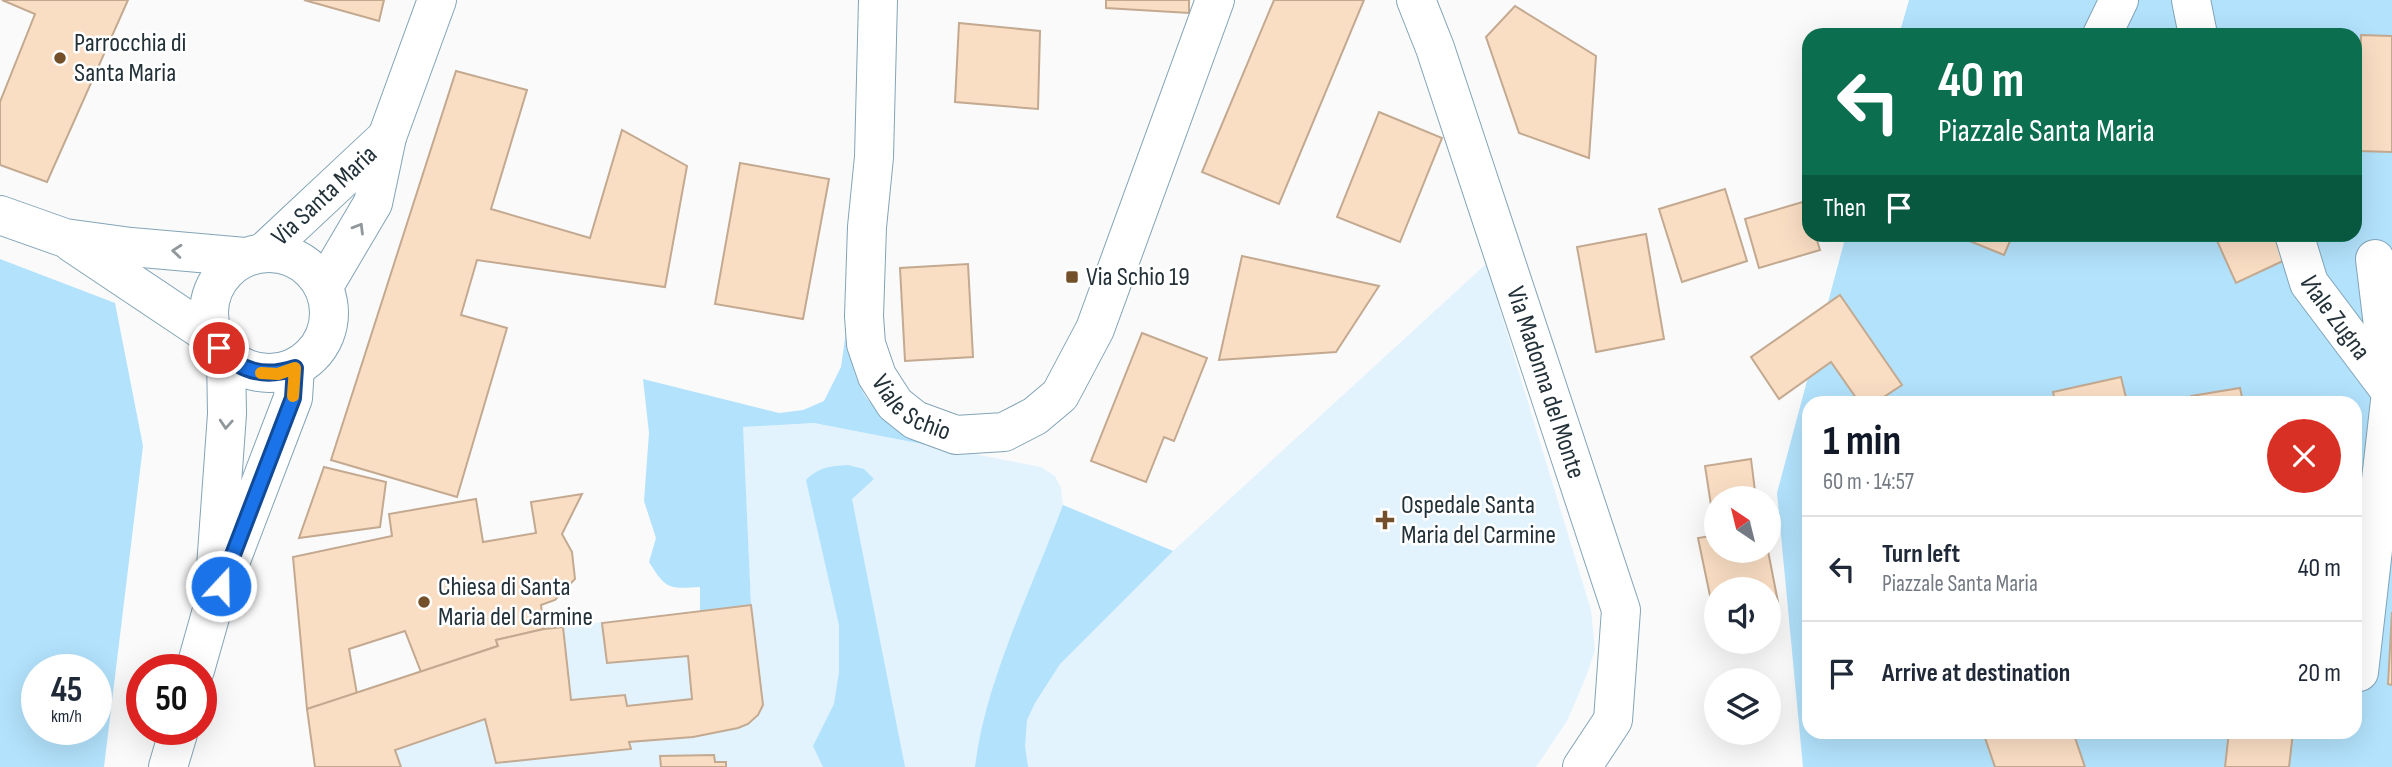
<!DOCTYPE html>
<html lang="en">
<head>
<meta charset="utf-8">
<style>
	body { margin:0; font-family:"Sofia Sans Condensed",sans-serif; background:#f2f2f3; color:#1f2937; height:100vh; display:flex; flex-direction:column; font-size:26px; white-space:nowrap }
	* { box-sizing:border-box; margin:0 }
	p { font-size:23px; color:#747a83 }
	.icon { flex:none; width:38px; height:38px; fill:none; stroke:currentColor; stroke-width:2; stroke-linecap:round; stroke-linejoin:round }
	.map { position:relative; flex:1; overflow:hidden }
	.sheet { position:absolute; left:1802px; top:396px; width:560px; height:343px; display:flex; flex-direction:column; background:#fff; border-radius:21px; box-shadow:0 7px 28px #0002 }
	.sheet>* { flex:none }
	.top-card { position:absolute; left:1802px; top:28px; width:560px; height:214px; border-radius:21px; box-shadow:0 7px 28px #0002; background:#0b6e4f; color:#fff; overflow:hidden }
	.needle { width:46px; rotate:325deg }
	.buttons { position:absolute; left:1704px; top:486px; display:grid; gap:14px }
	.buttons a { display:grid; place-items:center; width:77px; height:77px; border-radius:50%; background:#fff; box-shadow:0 7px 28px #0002; font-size:35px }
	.speed { position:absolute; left:21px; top:654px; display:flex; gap:14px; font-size:35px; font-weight:700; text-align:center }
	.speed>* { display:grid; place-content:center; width:91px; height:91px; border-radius:50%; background:#fff; box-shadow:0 7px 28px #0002; line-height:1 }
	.speed small { font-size:18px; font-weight:400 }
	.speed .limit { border:10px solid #d22; background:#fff; color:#111 }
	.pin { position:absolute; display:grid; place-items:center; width:60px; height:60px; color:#fff; margin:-30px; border:4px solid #fff; border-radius:50%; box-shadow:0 2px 7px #0007 }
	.me { position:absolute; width:77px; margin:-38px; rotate:21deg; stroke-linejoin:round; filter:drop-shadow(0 0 5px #0008) }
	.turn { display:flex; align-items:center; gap:24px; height:147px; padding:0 21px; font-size:32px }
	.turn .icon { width:91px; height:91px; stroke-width:2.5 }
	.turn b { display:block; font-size:49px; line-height:60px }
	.then { display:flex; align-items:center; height:66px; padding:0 21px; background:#0003; gap:14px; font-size:26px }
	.round { display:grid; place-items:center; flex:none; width:74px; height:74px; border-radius:37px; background:#f2f2f3 }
	.summary { display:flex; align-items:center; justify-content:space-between; height:119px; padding:0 21px }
	h1 { font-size:42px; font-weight:700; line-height:52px; color:#111827 }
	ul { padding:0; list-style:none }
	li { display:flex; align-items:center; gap:21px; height:105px; padding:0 21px; border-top:2px solid #e0e1e3 }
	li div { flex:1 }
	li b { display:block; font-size:26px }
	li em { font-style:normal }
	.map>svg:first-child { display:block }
	.built { fill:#e2f3fd }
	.green { fill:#b2e2fc; fill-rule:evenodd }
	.building { fill:#fadec4; stroke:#c3a990; stroke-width:2 }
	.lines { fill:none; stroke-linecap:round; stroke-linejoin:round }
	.minor-casing { stroke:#82a4b7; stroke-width:40 }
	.major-casing { stroke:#82a4b7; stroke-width:40 }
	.minor { stroke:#fff; stroke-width:38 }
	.major { stroke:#fff; stroke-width:38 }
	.oneway { stroke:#91989c }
	.route-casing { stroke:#114b97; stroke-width:18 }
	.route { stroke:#1a73e8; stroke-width:12 }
	.slow { stroke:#f59e0b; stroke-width:12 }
	.poi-dot { fill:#74502a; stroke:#fff; stroke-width:2.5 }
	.labels { text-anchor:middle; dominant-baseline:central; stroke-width:5; stroke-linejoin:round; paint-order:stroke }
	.poi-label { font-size:26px; fill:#233139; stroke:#fff; text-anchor:start }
	.street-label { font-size:26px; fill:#233139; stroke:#fff }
</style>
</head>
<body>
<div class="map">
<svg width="2392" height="767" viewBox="0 0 2392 767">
	<rect width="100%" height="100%" fill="#fafafa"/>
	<polygon class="built" points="1486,264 1591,610 1595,650 1586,677 1567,721 1536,767 315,767 307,709 544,629 751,605 742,427 814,423 1041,467 1055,476 1061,488 1063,505 1173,551"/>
	<g class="green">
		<path d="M1909 0H2392V767H1803L1777 493 1846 235 2356 234V35H1899ZM1810 402H2356V732H1810Z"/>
		<path d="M0 259 115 303 143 446 104 767H0ZM96 670V730H37V670Z"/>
		<path d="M846 332C849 355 857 393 876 408 896 424 921 435 943 448L814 423 743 427 751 605 700 612V587C668 589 666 589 649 562L656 538 644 501 649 433 643 379 779 413 803 410 824 401 841 367Z"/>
		<path d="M848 465 864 469 874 479 852 499 905 767H823L813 746 834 704 839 672V625L806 480C819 467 831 466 848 465Z"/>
		<path d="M1063 505 1173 551 1060 664 1035 703 1027 720 1025 746 1028 767H975C985 681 1033 586 1063 505Z"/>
	</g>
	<g class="building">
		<polygon points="2,0 128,0 47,182 0,165 0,102 35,14"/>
		<polygon points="304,0 384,0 379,21"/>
		<polygon points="1106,0 1189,0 1189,13 1106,8"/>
		<polygon points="1274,0 1364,0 1279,204 1202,172"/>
		<polygon points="1515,6 1596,56 1589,158 1519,133 1486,37"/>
		<polygon points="959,23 1040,31 1038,109 955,102"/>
		<polygon points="2361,35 2392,36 2392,152 2358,151"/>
		<polygon points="456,71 527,90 491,209 590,238 622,130 687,166 665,287 477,260 461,315 507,328 457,497 331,460"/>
		<polygon points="1379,112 1442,138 1400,242 1337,217"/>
		<polygon points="740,163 829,179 803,319 715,304"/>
		<polygon points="1725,189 1747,261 1682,282 1659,209"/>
		<polygon points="1806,201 1810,214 1810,234 1815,234 1820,250 1759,268 1745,219"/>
		<polygon points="1646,234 1664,339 1596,352 1577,247"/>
		<polygon points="1969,234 2013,234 2004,255 1967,240"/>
		<polygon points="2214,234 2276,234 2287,259 2236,283"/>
		<polygon points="1242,256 1379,286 1336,352 1219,360"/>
		<polygon points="968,264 973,357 905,361 900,268"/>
		<polygon points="1840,295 1902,385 1876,402 1859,402 1831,362 1779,399 1751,357"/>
		<polygon points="1142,333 1207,358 1174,441 1164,437 1146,482 1091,461"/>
		<polygon points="2121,377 2127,402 2055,402 2053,392"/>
		<polygon points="2240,388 2243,402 2192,402 2191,396"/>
		<polygon points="1751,459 1756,499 1717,499 1717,518 1713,518 1705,466"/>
		<polygon points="324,467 386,482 380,527 299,538"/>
		<polygon points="582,494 562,534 572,552 575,579 555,600 541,605 544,629 496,640 498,646 421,672 405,631 349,649 357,694 307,709 293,557 392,536 389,514 476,499 483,542 536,533 531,502"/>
		<polygon points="1717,535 1717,551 1768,551 1778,602 1769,604 1769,590 1717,590 1717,615 1714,615 1698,538"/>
		<polygon points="751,605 763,705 758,715 748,724 738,728 693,737 629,742 631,749 496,763 485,719 395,750 401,767 315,767 307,709 498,646 496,640 544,629 563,627 571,700 625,695 627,706 692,699 688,656 607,663 602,623"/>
		<polygon points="2392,612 2392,685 2388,684"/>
		<polygon points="1983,732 2073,732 2085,767 1995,767"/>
		<polygon points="2229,732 2293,732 2289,767 2225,767"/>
		<polygon points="714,755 715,762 726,762 726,767 661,767 660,756"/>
	</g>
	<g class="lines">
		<defs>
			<g id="minor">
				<path id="s1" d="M878 0 874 157 867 227 864 316 866 344 877 376 895 404 915 420 956 435 1004 432 1035 416 1060 395 1095 329 1215 0"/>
				<path id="s2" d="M1416 0 1435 48 1621 610 1613 720 1582 767"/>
				<polyline points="2191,0 2198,35"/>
				<polyline points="2102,35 2119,0"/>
				<path id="s3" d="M2294 234 2309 283 2391 392 2375 259"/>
				<polyline points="2359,672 2391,392"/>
			</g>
			<g id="major">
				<polyline points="0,215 65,238 131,247 245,257"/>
				<polyline points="72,243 214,338"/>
				<circle cx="269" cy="313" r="60"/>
				<path id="s4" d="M263 253 387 137"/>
				<polyline points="324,286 373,203 387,137 437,0"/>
				<polyline points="216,567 227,414 226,356"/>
				<polyline points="195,670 212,610 293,398 295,368"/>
				<polyline points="168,767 179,730"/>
			</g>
		</defs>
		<use href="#minor" class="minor-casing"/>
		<use href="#major" class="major-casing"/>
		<use href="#minor" class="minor"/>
		<use href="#major" class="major"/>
	</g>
	<defs><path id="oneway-chevron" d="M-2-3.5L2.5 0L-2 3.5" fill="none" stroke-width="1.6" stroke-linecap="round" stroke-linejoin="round" transform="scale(1.75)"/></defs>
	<g class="oneway">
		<use href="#oneway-chevron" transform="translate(359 228) rotate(-59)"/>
		<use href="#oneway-chevron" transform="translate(177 251) rotate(-175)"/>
		<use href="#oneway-chevron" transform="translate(226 424) rotate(94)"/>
	</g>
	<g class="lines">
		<defs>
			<path id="route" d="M219 348C240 372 265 378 295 368L293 398 221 586"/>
		</defs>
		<use href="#route" class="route-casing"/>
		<use href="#route" class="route"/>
		<polyline class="slow" points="261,373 278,374 295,368 293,396"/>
	</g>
	<g class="poi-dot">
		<circle cx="60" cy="58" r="7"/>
		<rect x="1065" y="270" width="14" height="14" rx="3.5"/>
		<path d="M1381.5 509.5h7v7h7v7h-7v7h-7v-7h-7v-7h7z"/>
		<circle cx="424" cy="602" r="7"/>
	</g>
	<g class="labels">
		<g class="poi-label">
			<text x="74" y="43">Parrocchia di<tspan x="74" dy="30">Santa Maria</tspan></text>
			<text x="1086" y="277">Via Schio 19</text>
			<text x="1401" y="505">Ospedale Santa<tspan x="1401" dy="30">Maria del Carmine</tspan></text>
			<text x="438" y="587">Chiesa di Santa<tspan x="438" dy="30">Maria del Carmine</tspan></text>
		</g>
		<g class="street-label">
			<text stroke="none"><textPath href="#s4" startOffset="84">Via Santa Maria</textPath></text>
			<text stroke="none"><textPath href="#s3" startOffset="94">Viale Zugna</textPath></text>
			<text stroke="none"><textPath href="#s2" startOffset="404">Via Madonna del Monte</textPath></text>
			<text stroke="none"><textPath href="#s1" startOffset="427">Viale Schio</textPath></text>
		</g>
	</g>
</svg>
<div class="buttons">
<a><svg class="needle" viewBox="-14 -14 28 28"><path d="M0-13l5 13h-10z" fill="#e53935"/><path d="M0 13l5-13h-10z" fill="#747a83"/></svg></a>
<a><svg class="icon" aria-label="sound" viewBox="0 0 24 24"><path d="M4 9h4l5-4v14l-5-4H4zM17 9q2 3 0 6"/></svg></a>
<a><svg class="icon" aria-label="layers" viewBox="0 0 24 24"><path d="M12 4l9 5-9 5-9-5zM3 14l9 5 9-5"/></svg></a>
</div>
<div class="speed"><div>45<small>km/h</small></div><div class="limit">50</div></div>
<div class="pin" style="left:219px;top:348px;background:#d93025"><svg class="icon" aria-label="arrive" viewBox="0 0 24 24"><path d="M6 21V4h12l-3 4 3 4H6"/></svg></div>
<svg class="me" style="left:221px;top:586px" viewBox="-20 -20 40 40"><circle r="17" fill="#1a73e8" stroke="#fff" stroke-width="3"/><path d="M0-11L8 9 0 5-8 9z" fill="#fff"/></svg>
<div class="top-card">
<div class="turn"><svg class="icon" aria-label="left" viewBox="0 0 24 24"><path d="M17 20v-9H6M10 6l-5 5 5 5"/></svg><div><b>40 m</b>Piazzale Santa Maria</div></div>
<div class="then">Then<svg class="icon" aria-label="arrive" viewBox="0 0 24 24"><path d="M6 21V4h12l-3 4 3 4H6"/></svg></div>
</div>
<section class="sheet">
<div class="summary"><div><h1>1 min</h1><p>60 m · 14:57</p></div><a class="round" style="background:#d93025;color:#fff"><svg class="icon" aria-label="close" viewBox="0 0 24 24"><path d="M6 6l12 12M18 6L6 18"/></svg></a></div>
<ul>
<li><svg class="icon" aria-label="left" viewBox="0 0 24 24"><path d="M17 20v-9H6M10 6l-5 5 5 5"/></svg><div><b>Turn left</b><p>Piazzale Santa Maria</p></div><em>40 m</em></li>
<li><svg class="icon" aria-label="arrive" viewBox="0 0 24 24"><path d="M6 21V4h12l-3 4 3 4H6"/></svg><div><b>Arrive at destination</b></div><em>20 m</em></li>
</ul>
</section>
</div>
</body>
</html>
